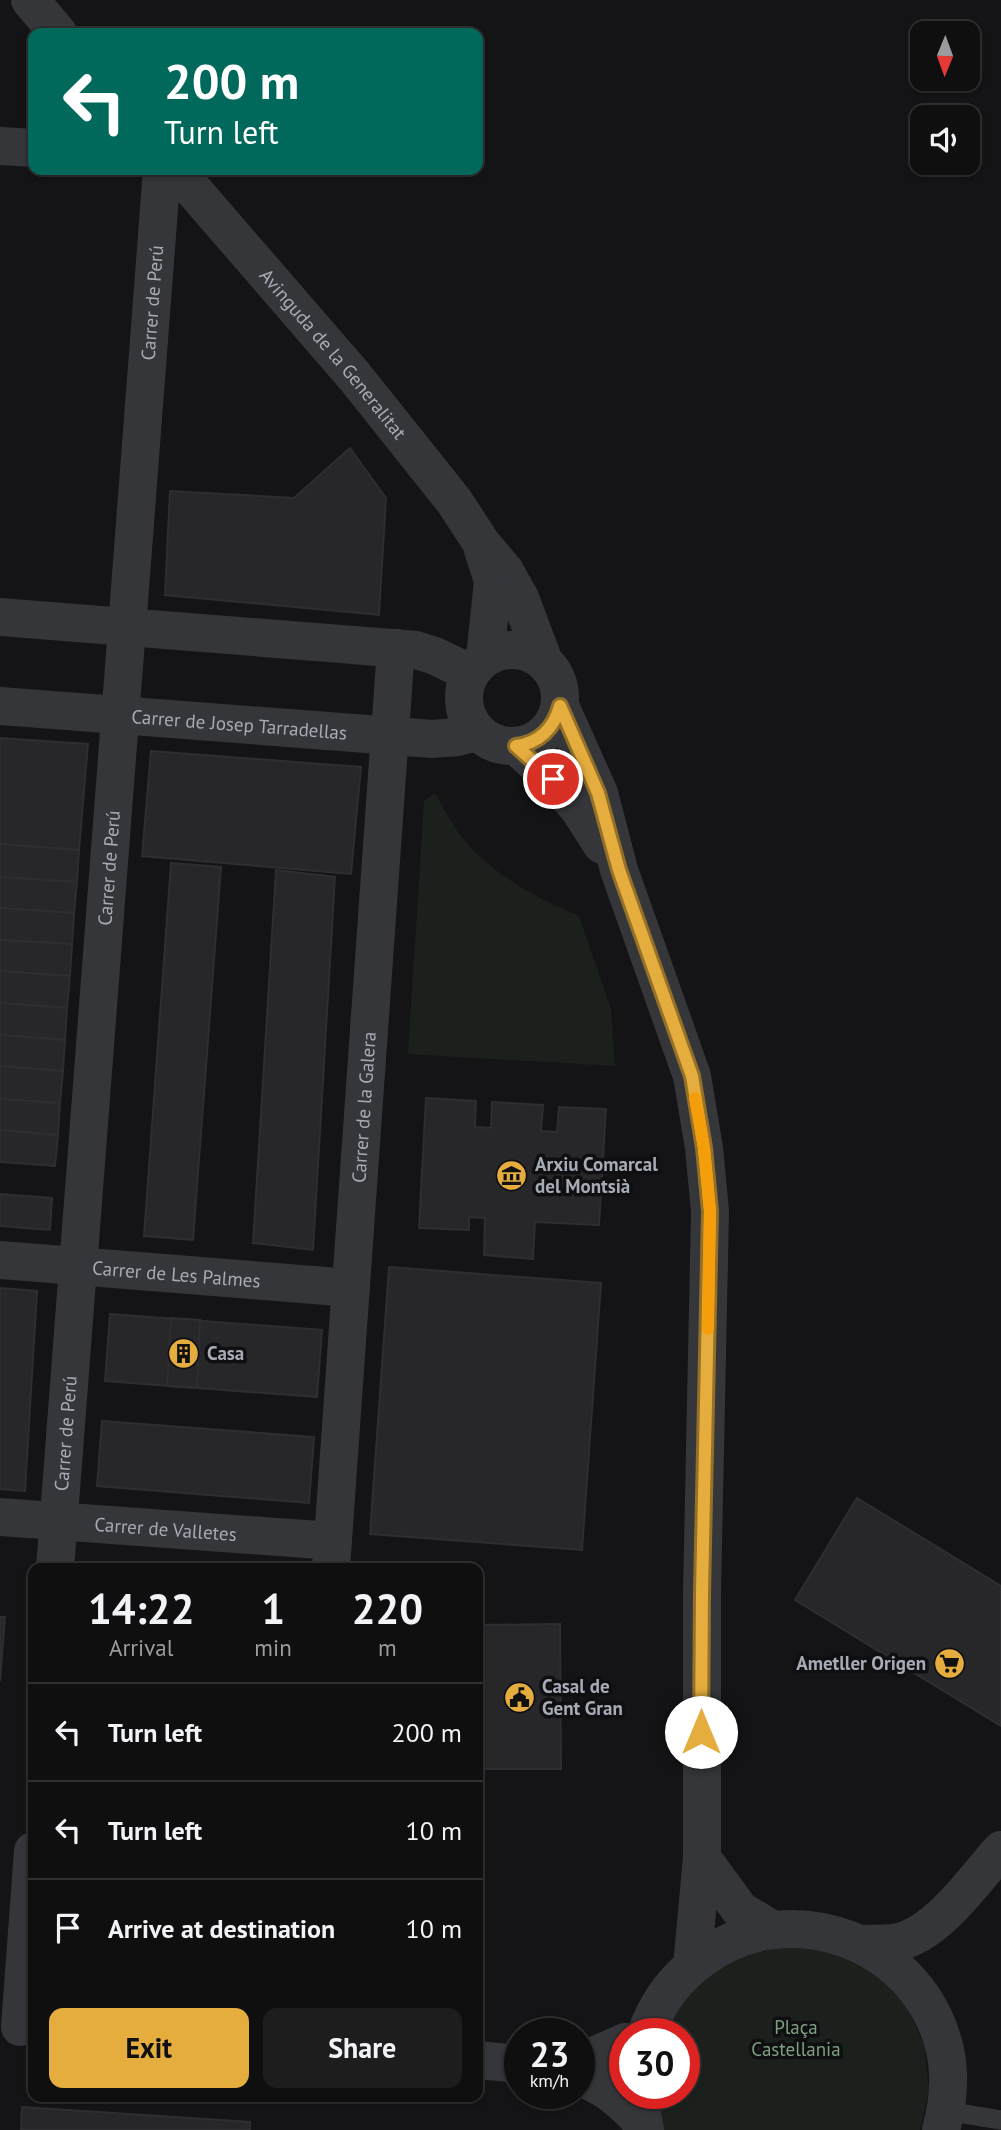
<!DOCTYPE html>
<html lang="en">
<head>
<meta charset="utf-8">
<style>
	body { margin:0; font-family:"PT Sans",sans-serif; background:#1d1d1e; color:#f1f3f6; height:100vh; display:flex; flex-direction:column; font-size:26px; white-space:nowrap }
	* { box-sizing:border-box; margin:0 }
	p { font-size:23px; color:#9b9c9f }
	.icon { flex:none; width:38px; height:38px; fill:none; stroke:currentColor; stroke-width:2; stroke-linecap:round; stroke-linejoin:round }
	.map { position:relative; flex:1; overflow:hidden }
	.sheet { position:absolute; left:28px; top:1563px; width:455px; height:539px; display:flex; flex-direction:column; background:#0f0f10; border-radius:14px; box-shadow:0 2px 5px #0004,0 0 0 2px #2f2f30 }
	.sheet>* { flex:none }
	.hud { position:absolute; left:28px; top:28px; width:455px; height:147px; border-radius:14px; box-shadow:0 2px 5px #0004,0 0 0 2px #2f2f30; background:#00695c; color:#fff; overflow:hidden }
	.needle { width:46px; rotate:181deg }
	.tools { position:absolute; left:910px; top:21px; display:grid; gap:14px }
	.tools a { display:grid; place-items:center; width:70px; height:70px; border-radius:14px; background:#0f0f10; box-shadow:0 2px 5px #0004,0 0 0 2px #2f2f30; font-size:35px }
	.speed { position:absolute; left:504px; top:2018px; display:flex; gap:14px; font-size:35px; font-weight:700; text-align:center }
	.speed>* { display:grid; place-content:center; width:91px; height:91px; border-radius:50%; background:#0f0f10; box-shadow:0 2px 5px #0004,0 0 0 2px #2f2f30; line-height:1 }
	.speed small { font-size:18px; font-weight:400 }
	.speed .limit { border:10px solid #d22; background:#fff; color:#111 }
	.pin { position:absolute; display:grid; place-items:center; width:60px; height:60px; color:#fff; margin:-30px; border:4px solid #fff; border-radius:50%; box-shadow:0 2px 7px #0007 }
	.me { position:absolute; width:77px; margin:-38px; rotate:0deg; stroke-linejoin:round; filter:drop-shadow(0 0 5px #0008) }
	.turn { display:flex; align-items:center; gap:24px; height:147px; padding:0 21px; font-size:32px }
	.turn .icon { width:91px; height:91px; stroke-width:2.5 }
	.turn b { display:block; font-size:49px; line-height:60px }
	.eta { display:flex; justify-content:space-evenly; align-items:center; height:119px; text-align:center }
	.eta b { font-size:42px; font-weight:700; line-height:49px }
	.cta { display:flex; gap:14px; margin-top:auto; padding:14px 21px }
	.cta a { flex:1; height:80px; border-radius:14px; background:#e4ad3e; color:#111; font-size:28px; font-weight:700; line-height:80px; text-align:center }
	.cta a+a { background:#1d1d1e; color:#f1f3f6 }
	ul { padding:0; list-style:none }
	li { display:flex; align-items:center; gap:21px; height:98px; padding:0 21px; border-top:2px solid #2f2f30 }
	li div { flex:1 }
	li b { display:block; font-size:26px }
	li em { font-style:normal }
	.map>svg:first-child { display:block }
	.green { fill:#1b201c }
	.building { fill:#27272a; stroke:#2e2e32; stroke-width:2 }
	.lines { fill:none; stroke-linecap:round; stroke-linejoin:round }
	.service { stroke:#35363a; stroke-width:19 }
	.minor { stroke:#35363a; stroke-width:38 }
	.tertiary { stroke:#35363a; stroke-width:38 }
	.route-casing { stroke:#947028; stroke-width:18 }
	.route { stroke:#e4ad3e; stroke-width:12 }
	.slow { stroke:#f59e0b; stroke-width:12 }
	.labels { text-anchor:middle; dominant-baseline:central; stroke-width:7; stroke-linejoin:round; paint-order:stroke }
	.street-label { font-size:19px; fill:#a7abb5; stroke:#0f0f11 }
	.poi-label { font-size:19px; font-weight:bold; fill:#a7abb5; stroke:#0f0f11; text-anchor:start }
	.park-label { font-size:19px; fill:#7f9f81; stroke:#0f0f11 }
</style>
</head>
<body>
<div class="map">
<svg width="1001" height="2130" viewBox="0 0 1001 2130">
	<rect width="100%" height="100%" fill="#141416"/>
	<g class="green">
		<path d="M435 793C445 811 456 832 470 847 501 879 539 899 579 916L611 1009 615 1066 408 1054 424 801Z"/>
		<polygon points="793,1944 836,1952 875,1973 906,2005 924,2045 929,2089 920,2130 661,2130 653,2093 684,2093 684,2034 661,2033 675,2007 720,1963"/>
	</g>
	<g class="building">
		<polygon points="350,448 386,498 379,615 165,595 170,491 294,498"/>
		<polygon points="0,738 88,744 79,850 0,844"/>
		<polygon points="151,751 361,767 351,874 142,856"/>
		<polygon points="0,844 79,850 77,882 0,877"/>
		<polygon points="171,863 221,867 193,1240 144,1236"/>
		<polygon points="276,870 335,877 313,1250 253,1243"/>
		<polygon points="0,877 77,882 74,913 0,908"/>
		<polygon points="0,908 74,913 72,944 0,940"/>
		<polygon points="0,940 72,944 70,976 0,971"/>
		<polygon points="0,971 70,976 67,1008 0,1003"/>
		<polygon points="0,1003 67,1008 65,1040 0,1035"/>
		<polygon points="0,1035 65,1040 63,1071 0,1066"/>
		<polygon points="0,1066 63,1071 60,1103 0,1099"/>
		<polygon points="426,1098 476,1101 475,1127 491,1128 492,1102 543,1105 541,1131 557,1132 559,1107 606,1109 599,1225 535,1222 533,1259 484,1255 485,1218 469,1217 469,1230 419,1228"/>
		<polygon points="0,1099 60,1103 58,1135 0,1130"/>
		<polygon points="0,1130 58,1135 55,1166 0,1162"/>
		<polygon points="0,1194 52,1198 50,1230 0,1226"/>
		<polygon points="389,1267 601,1283 582,1550 370,1534"/>
		<polygon points="0,1288 37,1291 25,1491 0,1489"/>
		<polygon points="110,1314 322,1330 317,1397 105,1381"/>
		<polygon points="171,1318 200,1320 197,1388 167,1386"/>
		<polygon points="102,1421 314,1437 309,1503 97,1486"/>
		<polygon points="857,1498 1001,1586 1001,1726 795,1600"/>
		<polygon points="0,1617 5,1617 0,1681"/>
		<polygon points="560,1624 561,1769 478,1769 478,1625"/>
		<polygon points="22,2107 250,2122 250,2130 21,2130"/>
	</g>
	<g class="lines">
		<polyline class="service" points="946,2111 1001,2120"/>
		<g class="minor">
			<polyline points="30,0 58,33"/>
			<polyline points="0,146 33,148"/>
			<path id="s1" d="M176 170 355 377 454 501 482 544 505 571 511 582 520 598 544 662"/>
			<polyline points="483,550 493,581 485,658"/>
			<polyline points="0,617 416,650 435,656 470,673"/>
			<circle cx="512" cy="698" r="48"/>
			<path id="s2" d="M0 706 432 739 458 737 477 732"/>
			<polyline points="560,706 599,793 619,870 692,1076 704,1148 710,1211 702,1593 702,1858 692,1966"/>
			<polyline points="516,746 553,779 579,809 602,845"/>
			<path id="s3" d="M0 1260 351 1288"/>
			<path id="s4" d="M0 1517 333 1541"/>
			<path id="s5" d="M55 1568 162 170"/>
			<path id="s6" d="M331 1568 396 648"/>
			<polyline points="702,1858 740,1910 773,1930"/>
			<polyline points="20,2027 33,1851"/>
			<polyline points="579,2059 598,2054 625,2042"/>
			<polyline points="478,2060 520,2064"/>
			<path d="M579 2076C610 2090 620 2099 643 2123"/>
		</g>
		<g class="tertiary">
			<path d="M860 1944C872 1943 887 1945 899 1942 940 1931 973 1881 1001 1850"/>
			<path d="M646 2034C657 2002 676 1977 703 1958 792 1893 921 1943 945 2050 951 2077 948 2104 941 2130"/>
			<polyline points="638,2093 645,2130"/>
		</g>
	</g>
	<g class="lines">
		<defs>
			<path id="route" d="M553 779 516 746C539 743 554 728 560 706L598 793 619 870 692 1076 704 1148 710 1211 702 1593 701 1732"/>
		</defs>
		<use href="#route" class="route-casing"/>
		<use href="#route" class="route"/>
		<polyline class="slow" points="695,1098 704,1148 710,1211 708,1329"/>
	</g>
	<defs>
		<symbol id="museum-disc" viewBox="-11 -11 22 22"><circle r="9.5" fill="#e4ad3e" stroke="#0f0f11"/><path d="M0-6L6-3V-2H-6V-3ZM-5-1h2V3h-2ZM-1-1h2V3h-2ZM3-1h2V3H3ZM-6 4H6V6H-6Z" fill="#111"/></symbol>
		<symbol id="building-disc" viewBox="-11 -11 22 22"><circle r="9.5" fill="#e4ad3e" stroke="#0f0f11"/><path d="M-4-6H4V6H1V3H-1V6H-4ZM-2.5-4.3h1.7v1.8h-1.7ZM.8-4.3h1.7v1.8H.8ZM-2.5-1h1.7V.8h-1.7ZM.8-1h1.7V.8H.8Z" fill="#111"/></symbol>
		<symbol id="supermarket-disc" viewBox="-11 -11 22 22"><circle r="9.5" fill="#e4ad3e" stroke="#0f0f11"/><path d="M-6-5.5h2.5l.6 2H6L4.5 2H-2.5L-4.4-4H-6ZM-1.5 3.2a1.3 1.3 0 1 0 .1 0ZM3 3.2a1.3 1.3 0 1 0 .1 0Z" fill="#111"/></symbol>
		<symbol id="civic-disc" viewBox="-11 -11 22 22"><circle r="9.5" fill="#e4ad3e" stroke="#0f0f11"/><path d="M-.6-6.5H3V-4.5H.6V-3L4-1V1h2V6H-6V1h2V-1L-.6-3ZM-1.2 2.5V6h2.4V2.5Z" fill="#111"/></symbol>
	</defs>
	<g fill-rule="evenodd">
		<use href="#museum-disc" x="494" y="1158" width="35" height="35"/>
		<use href="#building-disc" x="166" y="1336" width="35" height="35"/>
		<use href="#supermarket-disc" x="932" y="1646" width="35" height="35"/>
		<use href="#civic-disc" x="502" y="1680" width="35" height="35"/>
	</g>
	<g class="labels">
		<g class="street-label">
			<text stroke="none"><textPath href="#s5" startOffset="1269">Carrer de Perú</textPath></text>
			<text stroke="none"><textPath href="#s1" startOffset="242">Avinguda de la Generalitat</textPath></text>
			<text stroke="none"><textPath href="#s2" startOffset="240">Carrer de Josep Tarradellas</textPath></text>
			<text stroke="none"><textPath href="#s5" startOffset="702">Carrer de Perú</textPath></text>
			<text stroke="none"><textPath href="#s6" startOffset="462">Carrer de la Galera</textPath></text>
			<text stroke="none"><textPath href="#s3" startOffset="177">Carrer de Les Palmes</textPath></text>
			<text stroke="none"><textPath href="#s5" startOffset="135">Carrer de Perú</textPath></text>
			<text stroke="none"><textPath href="#s4" startOffset="166">Carrer de Valletes</textPath></text>
		</g>
		<g class="poi-label">
			<text x="535" y="1164">Arxiu Comarcal<tspan x="535" dy="22">del Montsià</tspan></text>
			<text x="207" y="1353">Casa</text>
			<text x="926" y="1663" text-anchor="end">Ametller Origen</text>
			<text x="542" y="1686">Casal de<tspan x="542" dy="22">Gent Gran</tspan></text>
		</g>
		<g class="park-label">
			<text x="796" y="2027">Plaça<tspan x="796" dy="22">Castellania</tspan></text>
		</g>
	</g>
</svg>
<div class="tools">
<a><svg class="needle" viewBox="-14 -14 28 28"><path d="M0-13l5 13h-10z" fill="#e53935"/><path d="M0 13l5-13h-10z" fill="#9b9c9f"/></svg></a>
<a><svg class="icon" aria-label="sound" viewBox="0 0 24 24"><path d="M4 9h4l5-4v14l-5-4H4zM17 9q2 3 0 6"/></svg></a>
</div>
<div class="speed"><div>23<small>km/h</small></div><div class="limit">30</div></div>
<div class="pin" style="left:553px;top:779px;background:#d93025"><svg class="icon" aria-label="arrive" viewBox="0 0 24 24"><path d="M6 21V4h12l-3 4 3 4H6"/></svg></div>
<svg class="me" style="left:701px;top:1732px" viewBox="-20 -20 40 40"><circle r="19" fill="#fff"/><path d="M0-13L10 11 0 6-10 11z" fill="#e4ad3e"/></svg>
<div class="hud">
<div class="turn"><svg class="icon" aria-label="left" viewBox="0 0 24 24"><path d="M17 20v-9H6M10 6l-5 5 5 5"/></svg><div><b>200 m</b>Turn left</div></div>
</div>
<section class="sheet">
<div class="eta">
<div><b>14:22</b><p>Arrival</p></div>
<div><b>1</b><p>min</p></div>
<div><b>220</b><p>m</p></div>
</div>
<ul>
<li><svg class="icon" aria-label="left" viewBox="0 0 24 24"><path d="M17 20v-9H6M10 6l-5 5 5 5"/></svg><div><b>Turn left</b></div><em>200 m</em></li>
<li><svg class="icon" aria-label="left" viewBox="0 0 24 24"><path d="M17 20v-9H6M10 6l-5 5 5 5"/></svg><div><b>Turn left</b></div><em>10 m</em></li>
<li><svg class="icon" aria-label="arrive" viewBox="0 0 24 24"><path d="M6 21V4h12l-3 4 3 4H6"/></svg><div><b>Arrive at destination</b></div><em>10 m</em></li>
</ul>
<div class="cta"><a>Exit</a><a>Share</a></div>
</section>
</div>
</body>
</html>
